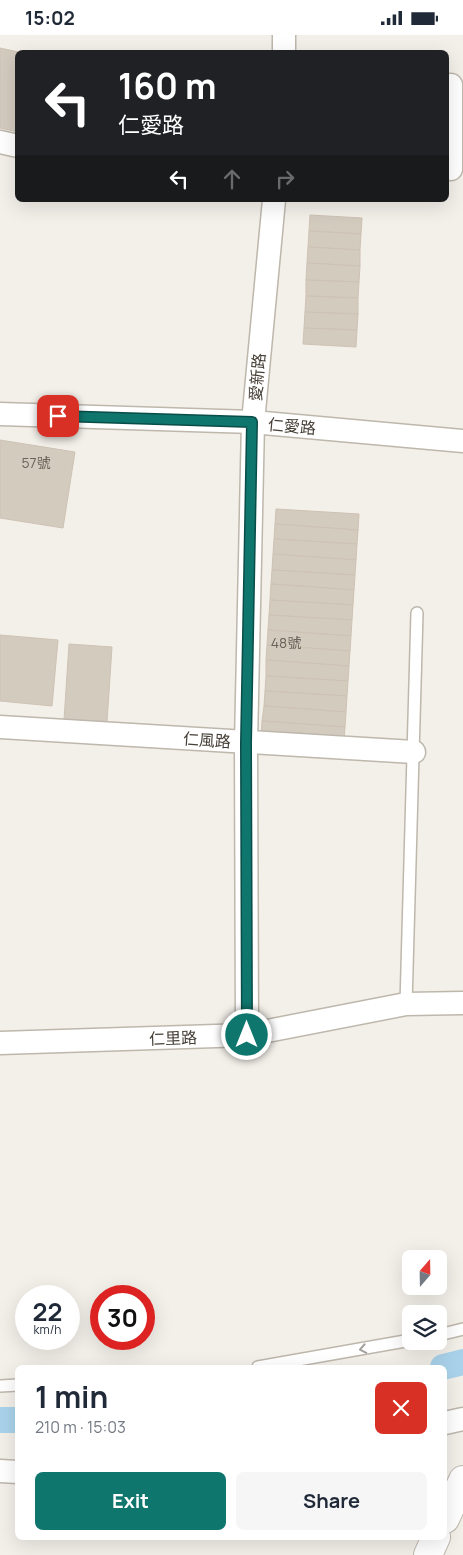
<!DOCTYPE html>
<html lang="en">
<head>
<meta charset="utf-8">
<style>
	body { margin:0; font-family:Manrope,"Noto Sans TC",sans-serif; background:#f6f6f7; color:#1f2937; height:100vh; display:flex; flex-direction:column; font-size:19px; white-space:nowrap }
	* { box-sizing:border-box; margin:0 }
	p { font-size:16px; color:#747a83 }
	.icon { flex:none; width:28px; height:28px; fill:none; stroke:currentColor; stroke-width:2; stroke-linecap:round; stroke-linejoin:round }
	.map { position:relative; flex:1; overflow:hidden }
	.details { position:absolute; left:15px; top:1330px; width:432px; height:175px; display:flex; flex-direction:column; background:#fff; border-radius:8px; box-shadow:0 5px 20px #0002 }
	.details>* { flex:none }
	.hud { position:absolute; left:15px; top:15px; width:434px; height:152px; border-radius:8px; box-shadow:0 5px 20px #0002; background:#202124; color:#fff; overflow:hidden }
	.needle { width:32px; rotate:20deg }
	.tools { position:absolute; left:402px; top:1215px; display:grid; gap:10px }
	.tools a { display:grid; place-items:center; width:45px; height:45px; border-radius:8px; background:#fff; box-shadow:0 5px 20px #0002; font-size:25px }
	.speed { position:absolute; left:15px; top:1250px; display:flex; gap:10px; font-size:25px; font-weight:700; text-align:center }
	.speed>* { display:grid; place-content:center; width:65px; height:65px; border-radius:50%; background:#fff; box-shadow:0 5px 20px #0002; line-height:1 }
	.speed small { font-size:12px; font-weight:400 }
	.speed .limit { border:8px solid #d22; background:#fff; color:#111 }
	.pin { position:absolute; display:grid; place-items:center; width:42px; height:42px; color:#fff; margin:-21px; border-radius:10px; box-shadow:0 2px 8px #0006 }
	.me { position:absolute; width:55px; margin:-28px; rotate:0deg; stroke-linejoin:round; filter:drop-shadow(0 0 4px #0008) }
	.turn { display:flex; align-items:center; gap:18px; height:105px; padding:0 20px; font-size:22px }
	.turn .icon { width:65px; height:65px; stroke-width:2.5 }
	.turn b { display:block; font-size:35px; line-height:42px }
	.lanes { display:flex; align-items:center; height:48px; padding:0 20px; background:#0003; justify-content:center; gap:25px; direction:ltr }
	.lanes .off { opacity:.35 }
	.round { display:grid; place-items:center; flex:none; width:52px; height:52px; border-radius:8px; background:#f6f6f7 }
	.head { display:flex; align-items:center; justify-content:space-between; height:85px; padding:0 20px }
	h1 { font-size:30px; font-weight:700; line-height:38px }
	.button { display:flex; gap:10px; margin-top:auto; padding:10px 20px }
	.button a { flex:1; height:58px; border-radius:8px; background:#0f766e; color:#fff; font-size:20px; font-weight:700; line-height:58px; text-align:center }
	.button a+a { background:#f6f6f7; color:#1f2937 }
	.status { display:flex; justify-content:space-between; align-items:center; height:35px; padding:0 25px; background:#fff; direction:ltr }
	.status svg { height:14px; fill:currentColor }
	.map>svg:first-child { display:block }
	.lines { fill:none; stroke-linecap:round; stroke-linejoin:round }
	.canal { stroke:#aad3eb; stroke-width:26 }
	.building { fill:#d4cbbf; stroke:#cec2b3 }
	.service-casing { stroke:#beb7ac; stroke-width:14 }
	.minor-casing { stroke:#beb7ac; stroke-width:25 }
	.tertiary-casing { stroke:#beb7ac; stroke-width:30 }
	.service { stroke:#fff; stroke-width:11 }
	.minor { stroke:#fff; stroke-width:22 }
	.tertiary { stroke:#fff; stroke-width:28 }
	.oneway { stroke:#a2a09c }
	.route-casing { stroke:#0a4d48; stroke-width:12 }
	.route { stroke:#0f766e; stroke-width:9 }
	.labels { text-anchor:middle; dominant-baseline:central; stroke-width:4; stroke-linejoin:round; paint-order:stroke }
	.number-label { font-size:14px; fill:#6a635a }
	.street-label { font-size:16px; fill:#464038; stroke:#fff }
</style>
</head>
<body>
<div class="status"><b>15:02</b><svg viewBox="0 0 49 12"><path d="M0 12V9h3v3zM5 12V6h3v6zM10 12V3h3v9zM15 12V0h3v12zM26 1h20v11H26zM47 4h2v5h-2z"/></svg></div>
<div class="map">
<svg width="463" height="1520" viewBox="0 0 463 1520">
	<rect width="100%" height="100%" fill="#f3efe9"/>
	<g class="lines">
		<g class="canal">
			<polyline points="443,1332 463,1327"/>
			<polyline points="0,1385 18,1385"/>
		</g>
	</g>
	<g class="building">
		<polygon points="0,13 23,18 18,18 18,97 0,93"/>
		<polygon points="310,180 362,183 361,199 309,196"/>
		<polygon points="309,196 361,199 360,215 308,212"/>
		<polygon points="308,212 360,215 360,231 307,228"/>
		<polygon points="307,228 360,231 359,247 306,245"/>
		<polygon points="306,245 359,247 358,263 306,261"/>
		<polygon points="306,261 358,263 358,279 305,277"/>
		<polygon points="305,277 358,279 357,295 304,293"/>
		<polygon points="304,293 357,295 356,312 303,309"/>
		<polygon points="0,405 75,417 63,493 0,483"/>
		<polygon points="276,474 359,479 358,495 275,489"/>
		<polygon points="275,489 358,495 357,509 274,504"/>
		<polygon points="274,504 357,509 356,525 273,519"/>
		<polygon points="273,519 356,525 355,540 272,535"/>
		<polygon points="272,535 355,540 354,555 271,549"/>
		<polygon points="271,549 354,555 353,570 270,565"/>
		<polygon points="270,565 353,570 352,585 269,580"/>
		<polygon points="269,580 352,585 351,601 268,595"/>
		<polygon points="268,595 351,601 350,616 267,610"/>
		<polygon points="0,600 58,605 52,671 0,666"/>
		<polygon points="69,609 112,612 107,687 64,685"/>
		<polygon points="267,610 350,616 349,631 266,625"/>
		<polygon points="266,625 349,631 348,646 266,641"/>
		<polygon points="266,641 348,646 347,661 265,656"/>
		<polygon points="265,656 347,661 346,677 264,671"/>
		<polygon points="264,671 346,677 345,692 262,686"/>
		<polygon points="262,686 345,692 344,707 261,701"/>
	</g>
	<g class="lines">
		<defs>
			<g id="service">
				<polyline points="406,969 417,578"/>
				<polyline points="439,1300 463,1294"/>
				<polyline points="258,1332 411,1305"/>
				<polyline points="0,1351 18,1350"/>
			</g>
			<g id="minor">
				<polyline points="284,18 284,0"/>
				<polyline points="451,50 451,134"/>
				<polyline points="0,107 18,111"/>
				<polyline points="0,379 253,387 463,406"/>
				<polyline points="0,692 414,717"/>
				<polyline points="247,1000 246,708 253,387 274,165"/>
				<polyline points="0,1008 247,1000 406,969 463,968"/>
				<polyline points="445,1388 463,1384"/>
				<polyline points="0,1436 18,1437"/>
			</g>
			<g id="tertiary">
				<polyline points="445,1484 463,1445"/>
				<polyline points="428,1520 436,1502"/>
			</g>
		</defs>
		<use href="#service" class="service-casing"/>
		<use href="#minor" class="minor-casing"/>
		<use href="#tertiary" class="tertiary-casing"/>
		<use href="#service" class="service"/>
		<use href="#minor" class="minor"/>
		<use href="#tertiary" class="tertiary"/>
	</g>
	<defs><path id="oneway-chevron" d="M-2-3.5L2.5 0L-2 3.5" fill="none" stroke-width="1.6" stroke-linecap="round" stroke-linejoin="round" transform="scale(1.25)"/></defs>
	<use class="oneway" href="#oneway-chevron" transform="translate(363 1314) rotate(169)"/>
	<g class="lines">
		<defs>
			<polyline id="route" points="58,381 252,387 246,708 247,1000"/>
		</defs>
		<use href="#route" class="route-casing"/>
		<use href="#route" class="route"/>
	</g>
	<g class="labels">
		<g class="number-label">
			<text x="36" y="427">57號</text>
			<text x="286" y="607">48號</text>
		</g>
		<g class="street-label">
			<text transform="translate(257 342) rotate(-85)">愛新路</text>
			<text transform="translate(292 391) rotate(5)">仁愛路</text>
			<text transform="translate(207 705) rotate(4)">仁風路</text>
			<text transform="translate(173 1003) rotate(-2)">仁里路</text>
		</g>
	</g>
</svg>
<div class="tools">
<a><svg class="needle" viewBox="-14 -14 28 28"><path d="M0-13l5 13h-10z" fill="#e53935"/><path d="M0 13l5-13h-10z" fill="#747a83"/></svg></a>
<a><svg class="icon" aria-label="layers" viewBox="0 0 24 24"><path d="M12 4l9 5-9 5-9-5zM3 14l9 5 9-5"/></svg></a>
</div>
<div class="speed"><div>22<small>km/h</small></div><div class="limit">30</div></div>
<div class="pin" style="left:58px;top:381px;background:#d93025"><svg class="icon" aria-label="arrive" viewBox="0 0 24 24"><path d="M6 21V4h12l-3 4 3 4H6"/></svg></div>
<svg class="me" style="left:247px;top:1000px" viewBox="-20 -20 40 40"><circle r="17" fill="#0f766e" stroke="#fff" stroke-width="3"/><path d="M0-11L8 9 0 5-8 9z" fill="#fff"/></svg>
<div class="hud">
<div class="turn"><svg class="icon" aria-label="left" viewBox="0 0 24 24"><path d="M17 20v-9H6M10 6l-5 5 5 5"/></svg><div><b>160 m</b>仁愛路</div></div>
<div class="lanes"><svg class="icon" aria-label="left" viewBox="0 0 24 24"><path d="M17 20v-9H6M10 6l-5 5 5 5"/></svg><svg class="icon off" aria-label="ahead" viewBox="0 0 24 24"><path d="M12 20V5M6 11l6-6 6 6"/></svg><svg class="icon off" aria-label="right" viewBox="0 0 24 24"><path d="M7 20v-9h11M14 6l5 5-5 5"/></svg></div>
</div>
<section class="details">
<div class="head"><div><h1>1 min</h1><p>210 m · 15:03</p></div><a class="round" style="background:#d93025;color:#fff"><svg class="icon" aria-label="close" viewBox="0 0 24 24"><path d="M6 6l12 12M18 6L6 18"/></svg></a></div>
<div class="button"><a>Exit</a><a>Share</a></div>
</section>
</div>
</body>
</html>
